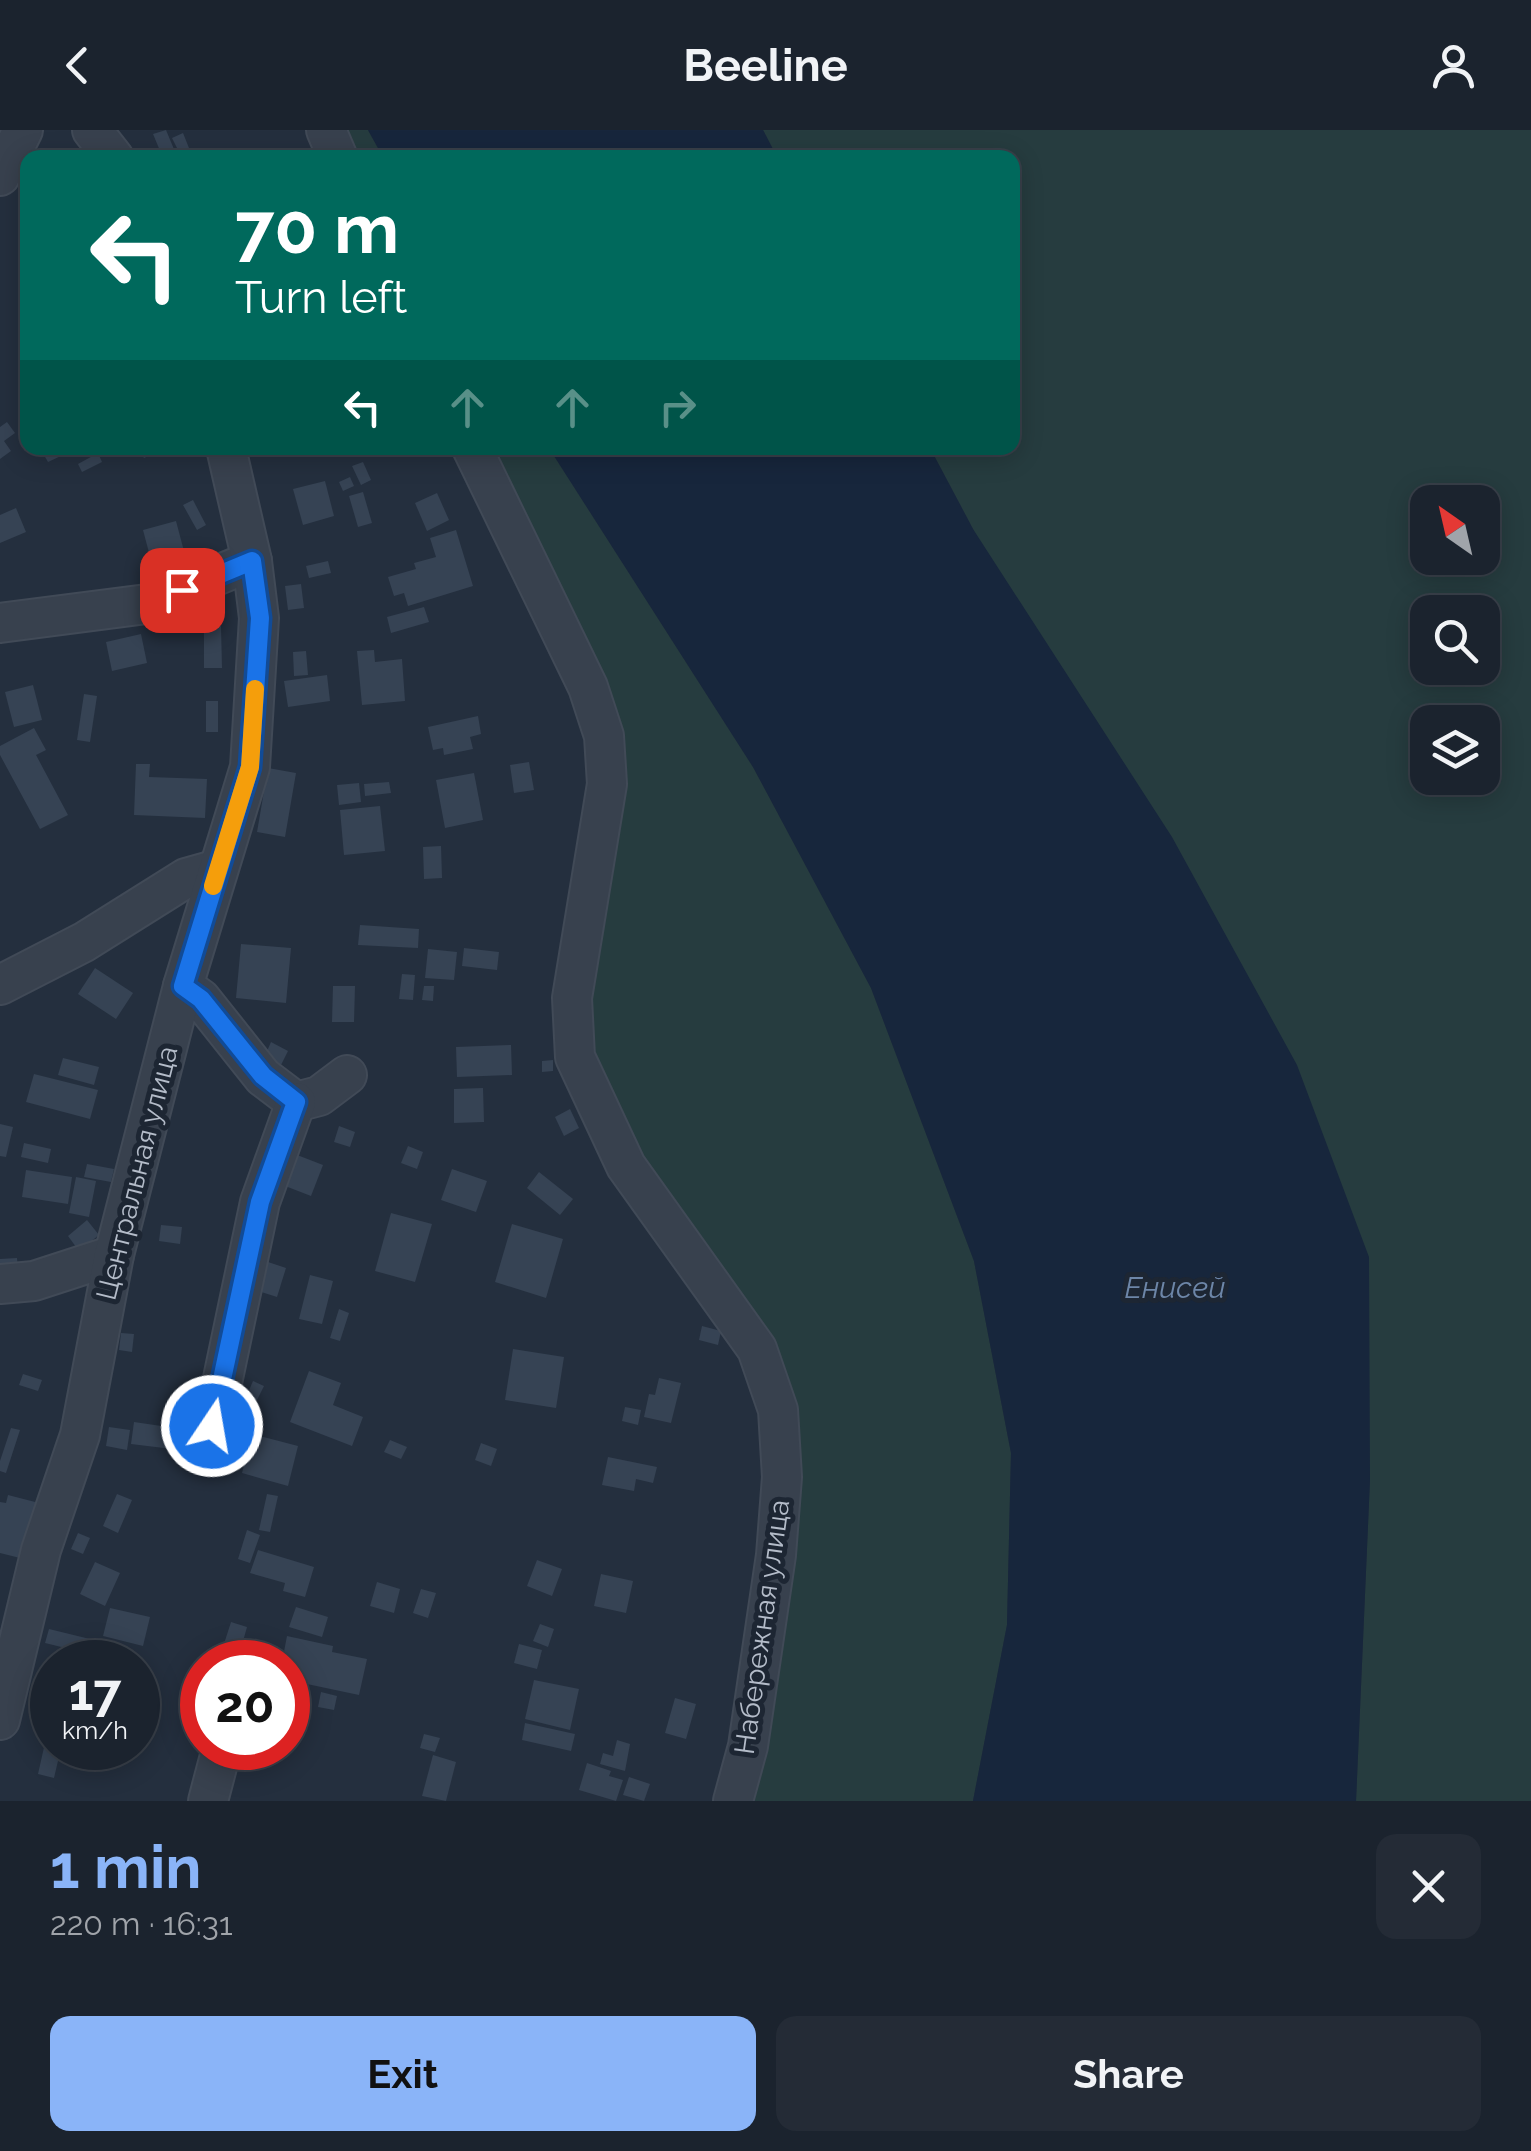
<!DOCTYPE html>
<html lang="en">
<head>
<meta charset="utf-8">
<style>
	body { margin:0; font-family:Raleway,sans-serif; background:#242b36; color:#f1f3f6; height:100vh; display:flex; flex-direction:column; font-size:38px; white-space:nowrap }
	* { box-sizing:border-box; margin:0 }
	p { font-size:32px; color:#a0a4aa }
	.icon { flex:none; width:55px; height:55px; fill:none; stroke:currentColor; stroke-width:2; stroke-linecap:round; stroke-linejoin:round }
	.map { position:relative; height:1671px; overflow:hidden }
	.drawer { display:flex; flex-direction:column; background:#1b232e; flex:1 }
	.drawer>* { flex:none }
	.guide { position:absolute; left:20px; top:20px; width:1000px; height:305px; border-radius:20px; box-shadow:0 5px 25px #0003,0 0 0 2px #39404a; background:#00695c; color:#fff; overflow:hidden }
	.needle { width:65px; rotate:326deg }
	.buttons { position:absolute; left:1410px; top:355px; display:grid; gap:20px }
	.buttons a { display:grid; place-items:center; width:90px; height:90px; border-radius:20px; background:#1b232e; box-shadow:0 5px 25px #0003,0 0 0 2px #39404a; font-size:50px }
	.speed { position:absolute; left:30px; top:1510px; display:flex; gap:20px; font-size:50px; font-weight:700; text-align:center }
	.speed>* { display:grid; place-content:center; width:130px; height:130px; border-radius:50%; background:#1b232e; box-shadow:0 5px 25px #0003,0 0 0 2px #39404a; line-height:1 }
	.speed small { font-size:25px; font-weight:400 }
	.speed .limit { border:15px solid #d22; background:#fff; color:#111 }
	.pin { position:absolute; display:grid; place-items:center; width:85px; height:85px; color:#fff; margin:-42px; border-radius:20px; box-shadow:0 5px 15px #0006 }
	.me { position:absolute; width:110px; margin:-55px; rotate:12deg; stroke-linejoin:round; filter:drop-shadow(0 0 8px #0008) }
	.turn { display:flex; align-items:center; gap:35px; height:210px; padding:0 50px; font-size:45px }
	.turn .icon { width:130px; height:130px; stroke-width:2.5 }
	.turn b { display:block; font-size:70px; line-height:85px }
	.lanes { display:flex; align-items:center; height:95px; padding:0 50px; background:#0003; justify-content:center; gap:50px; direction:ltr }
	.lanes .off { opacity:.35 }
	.round { display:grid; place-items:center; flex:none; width:105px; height:105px; border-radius:20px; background:#242b36 }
	.headline { display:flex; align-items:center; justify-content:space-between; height:170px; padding:0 50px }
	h1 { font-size:60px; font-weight:700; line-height:75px; color:#8ab4f8 }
	.primary-button { display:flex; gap:20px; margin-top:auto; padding:20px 50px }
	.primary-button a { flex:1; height:115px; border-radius:20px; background:#8ab4f8; color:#111; font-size:40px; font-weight:700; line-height:115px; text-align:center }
	.primary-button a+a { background:#242b36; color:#f1f3f6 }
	header { display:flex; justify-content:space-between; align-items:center; height:130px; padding:0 50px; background:#1b232e; font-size:45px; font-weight:700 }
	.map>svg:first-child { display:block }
	.green { fill:#263c3f; fill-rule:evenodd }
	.water { fill:#17263c }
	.building { fill:#364354 }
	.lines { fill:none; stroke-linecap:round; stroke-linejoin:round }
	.minor-casing { stroke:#414a57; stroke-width:42 }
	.minor { stroke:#38414e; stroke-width:38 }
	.route-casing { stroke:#114b97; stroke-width:25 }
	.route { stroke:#1a73e8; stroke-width:18 }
	.slow { stroke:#f59e0b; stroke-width:18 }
	.labels { text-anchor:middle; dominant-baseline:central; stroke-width:10; stroke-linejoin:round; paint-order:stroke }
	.street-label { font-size:28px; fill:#b4bcc9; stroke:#1d2633 }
	.water-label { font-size:30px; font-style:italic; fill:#6d86a8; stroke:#1d2633 }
</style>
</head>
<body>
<header><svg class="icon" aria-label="back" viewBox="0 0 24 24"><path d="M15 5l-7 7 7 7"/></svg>Beeline<svg class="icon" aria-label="person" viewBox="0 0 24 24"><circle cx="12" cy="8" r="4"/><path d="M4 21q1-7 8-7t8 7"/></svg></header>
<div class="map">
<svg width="1531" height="1671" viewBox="0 0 1531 1671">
	<rect width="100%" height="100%" fill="#242f3e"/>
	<g class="green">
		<polygon points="338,0 368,0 383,27 350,27"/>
		<path d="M763 0H1531V1671H1356L1370 1349 973 399 930 318H1012V28L777 27ZM1428 372H1482V428H1428ZM1428 482H1482V538H1428ZM1428 592H1482V648H1428Z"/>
		<polygon points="487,318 549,318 753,637 871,858 974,1131 1011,1323 1007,1495 973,1671 747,1671 792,1306 602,960 583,887 625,661 612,568"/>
	</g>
	<g class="water">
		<polygon points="368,0 763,0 777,27 383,27"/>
		<polygon points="549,318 930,318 973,399 1172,707 1297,935 1369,1127 1370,1349 1356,1671 973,1671 1007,1495 1011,1323 974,1131 871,858 753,637"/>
	</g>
	<g class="building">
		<polygon points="166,0 176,24 163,28 153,4"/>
		<polygon points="183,3 189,18 179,22 172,8"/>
		<polygon points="7,292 15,303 4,311 11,321 0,329 0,297"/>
		<polygon points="40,318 59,318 63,325 48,332"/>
		<polygon points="138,318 166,318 144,328"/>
		<polygon points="98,323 102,332 82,342 78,334"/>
		<polygon points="363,332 371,350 361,355 352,336"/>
		<polygon points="350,347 354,356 343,361 339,352"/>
		<polygon points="325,351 334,386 303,395 293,359"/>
		<polygon points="363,362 372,393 358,397 349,366"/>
		<polygon points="437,363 449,390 427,401 415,373"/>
		<polygon points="193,370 206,395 197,400 183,375"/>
		<polygon points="16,378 26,402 0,413 0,385"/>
		<polygon points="176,391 189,440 156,449 143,400"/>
		<polygon points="456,400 473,456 408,476 404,463 394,466 388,447 416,439 414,433 436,427 430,408"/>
		<polygon points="328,431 331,443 309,448 306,436"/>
		<polygon points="301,454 304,478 288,480 285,456"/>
		<polygon points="424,477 429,492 391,503 387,487"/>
		<polygon points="204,496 221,496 222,538 204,538"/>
		<polygon points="141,504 147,533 112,541 106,512"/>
		<polygon points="374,520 375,532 402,529 405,571 362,575 357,521"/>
		<polygon points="306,521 308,545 294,546 293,522"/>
		<polygon points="327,545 330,571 288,577 284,551"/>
		<polygon points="33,555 42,590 14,597 5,562"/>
		<polygon points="84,564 97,566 90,612 77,610"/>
		<rect x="206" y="571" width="12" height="31"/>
		<polygon points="478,586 481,604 470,607 473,619 444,625 443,618 433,620 428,597"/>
		<polygon points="34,598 46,620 36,625 68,685 40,699 0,625 0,616"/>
		<polygon points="529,632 534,660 514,663 510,635"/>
		<polygon points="136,634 150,634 149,647 207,649 205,688 134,685"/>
		<polygon points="268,638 296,643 285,707 257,702"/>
		<polygon points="474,643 483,690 445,698 436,650"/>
		<polygon points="389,652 391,663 365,666 364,654"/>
		<polygon points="359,653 361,672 339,675 337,655"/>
		<polygon points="380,676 385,721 344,725 340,680"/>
		<polygon points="441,716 442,748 424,749 423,717"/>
		<polygon points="360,795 419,799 418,818 358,815"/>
		<polygon points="241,814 291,818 286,873 236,868"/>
		<polygon points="464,818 499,822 497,840 462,836"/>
		<polygon points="428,819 457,822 454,850 425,848"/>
		<polygon points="95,838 133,863 116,889 78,864"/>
		<polygon points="402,844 415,845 413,870 399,869"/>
		<polygon points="333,856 355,856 354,892 332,892"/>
		<polygon points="424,856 434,856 433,871 422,870"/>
		<polygon points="271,912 288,921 281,935 264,928"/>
		<polygon points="511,915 512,945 457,947 456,917"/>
		<polygon points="63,928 99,937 94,955 58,945"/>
		<polygon points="553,930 553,941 542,942 542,931"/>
		<polygon points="34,944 98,960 90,989 26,972"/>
		<polygon points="483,958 484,992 454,993 454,959"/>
		<polygon points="570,979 579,998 564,1006 555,987"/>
		<polygon points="0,994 13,997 6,1027 0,1026"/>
		<polygon points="339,996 355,1002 350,1017 334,1012"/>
		<polygon points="24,1013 51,1019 48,1033 21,1027"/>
		<polygon points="408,1016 423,1022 417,1039 401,1033"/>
		<polygon points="292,1023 323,1035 311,1066 280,1054"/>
		<polygon points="87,1034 114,1039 111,1052 84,1047"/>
		<polygon points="452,1039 487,1051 476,1082 441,1070"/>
		<polygon points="26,1040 72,1047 68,1074 22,1067"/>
		<polygon points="539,1042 573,1069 560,1085 527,1058"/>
		<polygon points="76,1047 96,1051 89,1087 69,1083"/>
		<polygon points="391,1083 432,1094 415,1152 375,1141"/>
		<polygon points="87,1090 99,1105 79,1121 68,1106"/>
		<polygon points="512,1094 563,1109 546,1168 495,1152"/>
		<polygon points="161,1095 182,1097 180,1114 159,1111"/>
		<polygon points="17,1128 18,1141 0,1143 0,1129"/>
		<polygon points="265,1131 286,1138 277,1167 255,1160"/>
		<polygon points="310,1145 333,1151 322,1194 299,1189"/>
		<polygon points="339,1179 349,1183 340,1211 330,1208"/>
		<polygon points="702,1196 721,1201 718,1215 699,1210"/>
		<polygon points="121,1203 134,1204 132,1222 119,1220"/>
		<polygon points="513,1219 564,1227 556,1278 505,1270"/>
		<polygon points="309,1241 341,1253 333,1275 363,1287 352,1316 290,1292"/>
		<polygon points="23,1244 42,1250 38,1261 19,1255"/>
		<polygon points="659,1248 681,1253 671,1293 644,1287 649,1264 655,1265"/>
		<polygon points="253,1251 264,1256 257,1270 247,1265"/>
		<polygon points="625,1277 641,1280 638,1295 622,1291"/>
		<polygon points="188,1284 204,1288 194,1326 178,1322"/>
		<polygon points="134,1292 175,1298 172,1319 131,1314"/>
		<polygon points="109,1297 130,1300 127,1320 106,1316"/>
		<polygon points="11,1298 20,1300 6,1343 0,1341 0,1331"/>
		<polygon points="252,1304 298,1316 288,1356 242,1343"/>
		<polygon points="390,1310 407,1317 401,1329 384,1322"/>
		<polygon points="481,1313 497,1319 491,1336 475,1330"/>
		<polygon points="200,1327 222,1332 220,1340 198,1336"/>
		<polygon points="608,1327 657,1337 653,1353 636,1349 634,1361 602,1355"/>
		<polygon points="117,1364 132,1370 118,1403 103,1396"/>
		<polygon points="267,1364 278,1366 270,1402 259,1400"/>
		<polygon points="8,1365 39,1373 24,1429 0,1423 0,1372 6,1373"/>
		<polygon points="247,1400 260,1405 250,1433 238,1429"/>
		<polygon points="78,1403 90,1408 83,1424 71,1419"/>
		<polygon points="258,1420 314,1437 305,1467 283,1461 285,1453 250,1443"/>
		<polygon points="537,1430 562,1439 552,1466 527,1456"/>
		<polygon points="95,1432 120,1443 105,1476 80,1464"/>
		<polygon points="601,1444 633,1451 626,1483 594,1476"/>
		<polygon points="377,1452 400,1459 394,1483 370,1476"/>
		<polygon points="421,1459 436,1463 428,1488 413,1483"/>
		<polygon points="296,1477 328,1487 322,1507 289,1497"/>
		<polygon points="110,1478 150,1487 143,1516 103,1506"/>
		<polygon points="231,1492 247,1497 240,1522 223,1517"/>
		<polygon points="540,1494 554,1499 548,1517 533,1511"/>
		<polygon points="49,1499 94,1510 90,1524 45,1513"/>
		<polygon points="287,1506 333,1516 332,1522 367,1529 359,1565 288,1550 288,1532 282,1532"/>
		<polygon points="519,1514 542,1520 537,1539 514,1533"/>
		<polygon points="534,1550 579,1559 570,1600 525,1589"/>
		<polygon points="321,1562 337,1566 334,1580 318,1577"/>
		<polygon points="675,1568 696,1574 686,1609 665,1603"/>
		<polygon points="525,1593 575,1604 571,1621 522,1610"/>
		<polygon points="47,1604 52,1606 52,1618 61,1618 54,1648 38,1644"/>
		<polygon points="424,1604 440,1608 435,1622 420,1618"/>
		<polygon points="617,1610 630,1614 625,1641 600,1634 603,1623 613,1626"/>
		<polygon points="433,1625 456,1632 446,1671 422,1666"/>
		<polygon points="587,1633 611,1641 609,1646 623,1650 616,1671 579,1660"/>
		<polygon points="629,1647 650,1654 644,1671 623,1665"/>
	</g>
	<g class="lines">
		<defs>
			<g id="minor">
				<polyline points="92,0 114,28"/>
				<polyline points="326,0 338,28"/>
				<polyline points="0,46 23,0"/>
				<polyline points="472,318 588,557 604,606 607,654 572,868 575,927 626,1036 757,1219 778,1280 782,1347 776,1425 748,1616 733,1671"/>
				<polyline points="0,493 147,474 252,431"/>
				<polyline points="0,855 84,812 186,748 218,739"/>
				<polyline points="183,856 201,869 263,947 296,972 319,966 347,945"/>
				<polyline points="0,1154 34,1151 114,1125"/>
				<polyline points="213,1296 260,1072 296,972"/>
				<polyline points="0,1590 41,1420 80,1305 114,1125 183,856 250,637 259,488 252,431 226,318"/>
				<polyline points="208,1671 222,1618"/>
			</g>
		</defs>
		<use href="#minor" class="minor-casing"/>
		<use href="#minor" class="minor"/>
	</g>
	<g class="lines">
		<defs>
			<polyline id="route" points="182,460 252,431 260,488 250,637 183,856 201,869 263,946 296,972 260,1072 212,1296"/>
		</defs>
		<use href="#route" class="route-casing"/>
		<use href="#route" class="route"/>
		<polyline class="slow" points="213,756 250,637 255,559"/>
	</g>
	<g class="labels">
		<g class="street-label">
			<text transform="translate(137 1043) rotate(-76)">Центральная улица</text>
			<text transform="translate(762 1497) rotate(-82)">Набережная улица</text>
		</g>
		<g class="water-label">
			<text x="1175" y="1157">Енисей</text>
		</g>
	</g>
</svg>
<div class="buttons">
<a><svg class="needle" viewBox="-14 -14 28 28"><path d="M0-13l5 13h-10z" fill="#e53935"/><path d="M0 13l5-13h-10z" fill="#a0a4aa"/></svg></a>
<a><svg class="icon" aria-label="search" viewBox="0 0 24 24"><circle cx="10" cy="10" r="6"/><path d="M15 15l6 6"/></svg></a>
<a><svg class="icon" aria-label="layers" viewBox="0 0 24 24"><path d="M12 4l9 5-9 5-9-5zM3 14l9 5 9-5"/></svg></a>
</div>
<div class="speed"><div>17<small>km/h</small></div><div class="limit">20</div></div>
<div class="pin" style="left:182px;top:460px;background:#d93025"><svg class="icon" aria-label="arrive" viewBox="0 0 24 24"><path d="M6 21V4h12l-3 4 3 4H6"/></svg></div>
<svg class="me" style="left:212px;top:1296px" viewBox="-20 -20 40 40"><circle r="17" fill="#1a73e8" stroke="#fff" stroke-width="3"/><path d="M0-11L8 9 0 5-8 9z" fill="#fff"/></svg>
<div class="guide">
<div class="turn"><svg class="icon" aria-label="left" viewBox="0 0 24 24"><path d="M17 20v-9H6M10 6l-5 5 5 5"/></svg><div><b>70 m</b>Turn left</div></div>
<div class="lanes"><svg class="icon" aria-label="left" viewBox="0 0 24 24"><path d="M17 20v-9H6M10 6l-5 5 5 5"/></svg><svg class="icon off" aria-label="ahead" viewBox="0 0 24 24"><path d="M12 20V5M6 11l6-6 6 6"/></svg><svg class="icon off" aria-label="ahead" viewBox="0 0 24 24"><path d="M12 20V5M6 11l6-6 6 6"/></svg><svg class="icon off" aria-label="right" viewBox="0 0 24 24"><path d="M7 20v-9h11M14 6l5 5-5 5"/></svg></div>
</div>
</div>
<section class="drawer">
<div class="headline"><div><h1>1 min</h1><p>220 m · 16:31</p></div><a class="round"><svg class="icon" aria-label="close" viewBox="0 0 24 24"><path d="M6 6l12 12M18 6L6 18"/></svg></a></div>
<div class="primary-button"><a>Exit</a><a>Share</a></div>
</section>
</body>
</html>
